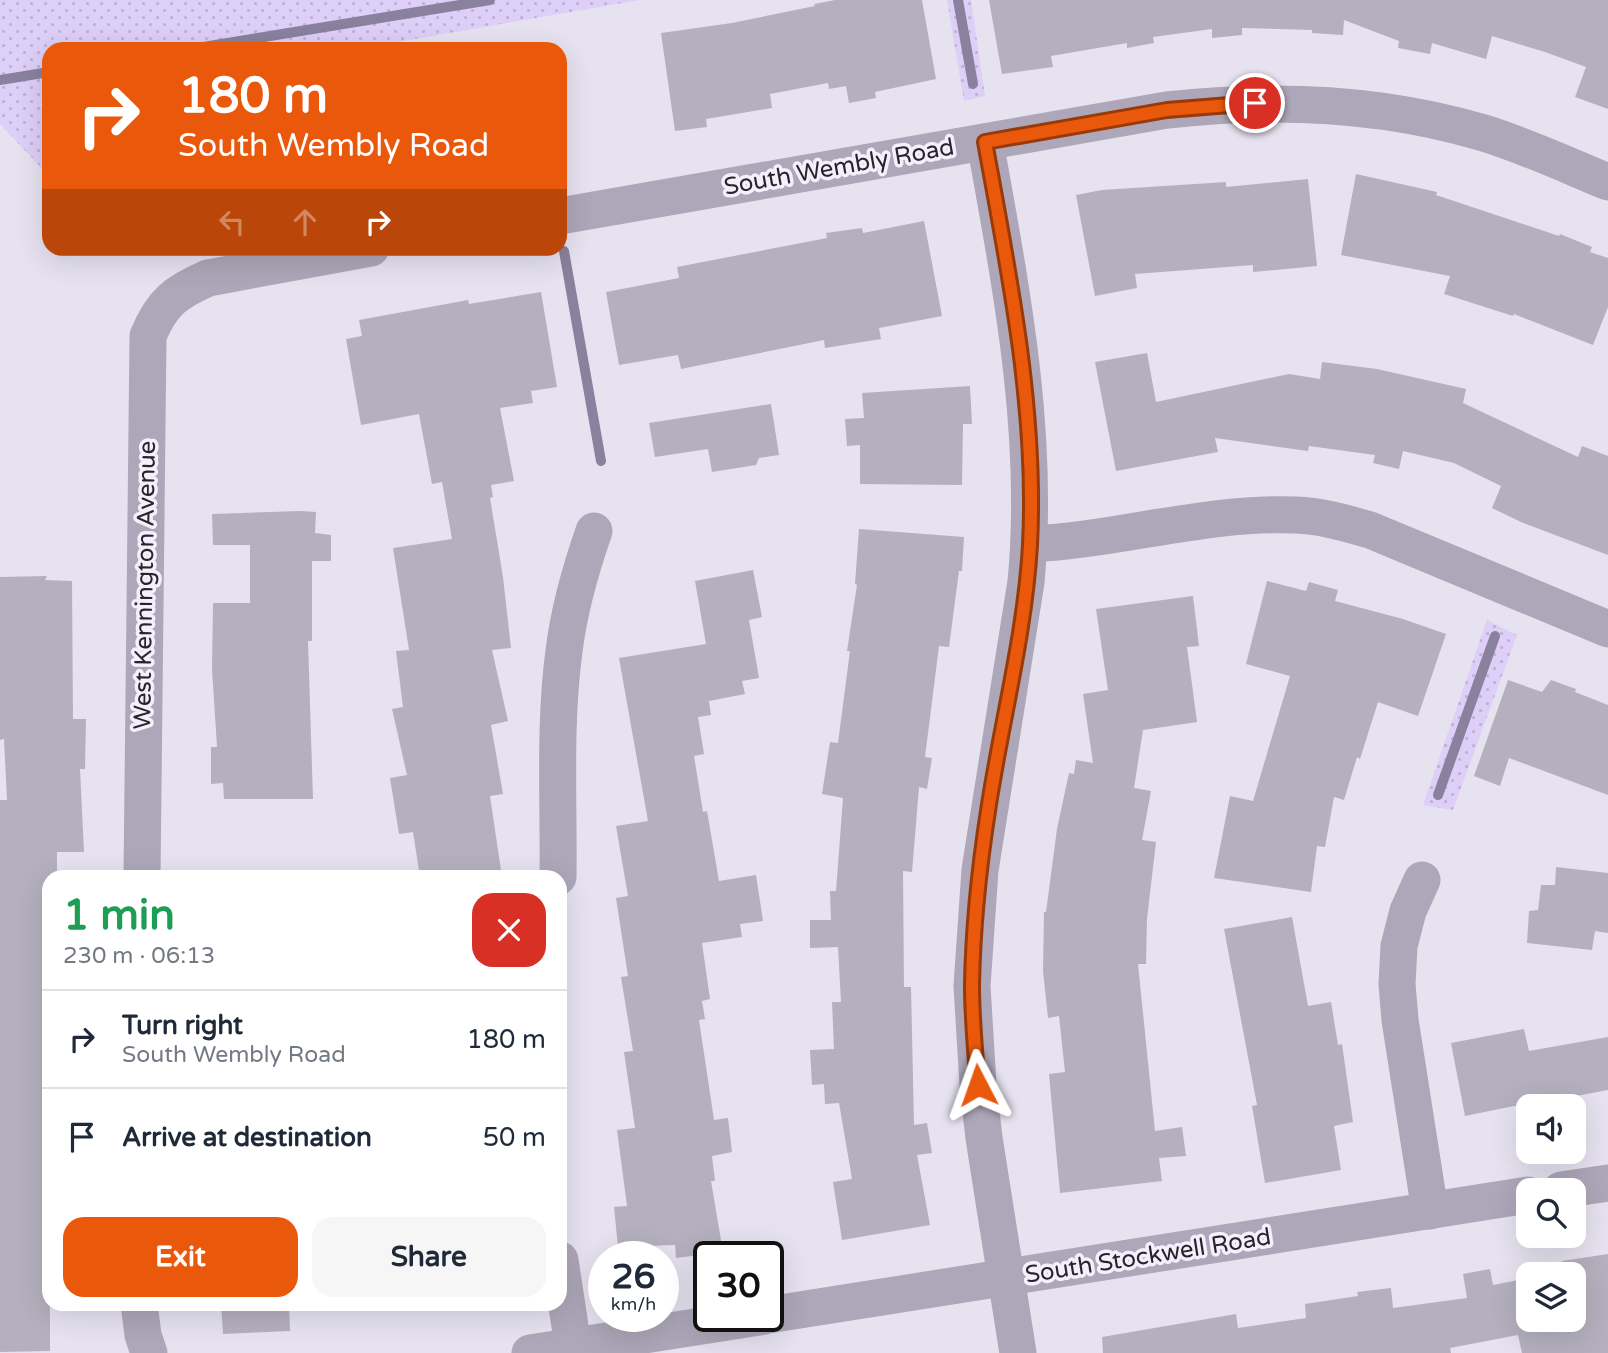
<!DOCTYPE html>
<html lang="en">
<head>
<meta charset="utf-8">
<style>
	body { margin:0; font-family:"Varela Round",sans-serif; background:#f6f6f7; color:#1f2937; height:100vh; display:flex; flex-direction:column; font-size:26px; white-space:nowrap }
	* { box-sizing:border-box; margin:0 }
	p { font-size:23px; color:#747a83 }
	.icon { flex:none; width:38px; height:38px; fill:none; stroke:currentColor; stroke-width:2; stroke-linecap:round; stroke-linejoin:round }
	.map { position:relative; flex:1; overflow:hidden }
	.details { position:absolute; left:42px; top:870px; width:525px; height:441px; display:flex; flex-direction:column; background:#fff; border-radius:21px; box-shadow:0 7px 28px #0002 }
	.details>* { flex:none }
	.top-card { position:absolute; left:42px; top:42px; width:525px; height:214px; border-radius:21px; box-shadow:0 7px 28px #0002; background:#ea580c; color:#fff; overflow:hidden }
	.buttons { position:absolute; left:1516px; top:1094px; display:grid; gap:14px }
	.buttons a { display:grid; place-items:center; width:70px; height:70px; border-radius:14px; background:#fff; box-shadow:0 7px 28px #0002; font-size:35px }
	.speed { position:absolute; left:588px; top:1241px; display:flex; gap:14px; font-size:35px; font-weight:700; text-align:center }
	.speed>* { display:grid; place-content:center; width:91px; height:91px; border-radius:50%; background:#fff; box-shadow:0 7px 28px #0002; line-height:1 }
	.speed small { font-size:18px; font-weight:400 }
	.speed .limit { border:4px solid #111; border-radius:10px; background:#fff; color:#111 }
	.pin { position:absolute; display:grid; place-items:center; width:60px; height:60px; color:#fff; margin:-30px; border:4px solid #fff; border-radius:50%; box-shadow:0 2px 7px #0007 }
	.me { position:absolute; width:77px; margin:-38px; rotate:356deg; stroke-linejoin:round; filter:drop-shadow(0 0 5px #0008) }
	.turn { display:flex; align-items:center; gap:24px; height:147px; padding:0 21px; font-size:32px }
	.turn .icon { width:91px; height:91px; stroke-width:2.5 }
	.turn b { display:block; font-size:49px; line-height:60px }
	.lanes { display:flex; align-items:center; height:66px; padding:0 21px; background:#0003; justify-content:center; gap:35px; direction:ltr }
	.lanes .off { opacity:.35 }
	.round { display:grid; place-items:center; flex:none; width:74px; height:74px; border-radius:21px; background:#f6f6f7 }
	.headline { display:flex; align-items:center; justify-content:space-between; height:119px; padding:0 21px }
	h1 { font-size:42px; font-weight:700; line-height:52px; color:#1e9e55 }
	.cta { display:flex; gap:14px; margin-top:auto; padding:14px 21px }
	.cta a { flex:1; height:80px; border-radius:21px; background:#ea580c; color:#fff; font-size:28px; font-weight:700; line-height:80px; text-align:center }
	.cta a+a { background:#f6f6f7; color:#1f2937 }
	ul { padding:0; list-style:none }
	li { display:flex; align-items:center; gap:21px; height:98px; padding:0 21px; border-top:2px solid #e0e1e3 }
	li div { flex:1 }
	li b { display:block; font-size:26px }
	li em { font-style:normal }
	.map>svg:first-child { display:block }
	.park { fill:url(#park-dots) }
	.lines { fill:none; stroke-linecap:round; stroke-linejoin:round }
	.stream { stroke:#8a819e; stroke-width:10 }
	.building { fill:#b5b0be }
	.minor { stroke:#ada7b9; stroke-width:37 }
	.route-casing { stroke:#983908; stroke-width:18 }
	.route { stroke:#ea580c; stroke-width:12 }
	.labels { text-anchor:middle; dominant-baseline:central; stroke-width:7; stroke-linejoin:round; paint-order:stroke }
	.street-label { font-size:24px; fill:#27252a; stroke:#f3effd }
</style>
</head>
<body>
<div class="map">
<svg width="1608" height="1353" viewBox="0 0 1608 1353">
	<defs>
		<pattern id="park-dots" width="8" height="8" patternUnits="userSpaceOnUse" patternTransform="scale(1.75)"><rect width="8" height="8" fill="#ddcff7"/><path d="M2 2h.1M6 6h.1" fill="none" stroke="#beb2d4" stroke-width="1.8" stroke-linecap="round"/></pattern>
	</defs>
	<rect width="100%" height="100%" fill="#e6e2f0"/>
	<g class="park">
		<polygon points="0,0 640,0 357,49 49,49 49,102 40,104 49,116 49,176 0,124"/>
		<polygon points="947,0 971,0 985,96 964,101"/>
		<polygon points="1487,620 1517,635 1453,810 1423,805"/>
	</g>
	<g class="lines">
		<g class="stream">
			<polyline points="958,0 973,84"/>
			<polyline points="191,49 490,0"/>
			<polyline points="0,80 49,72"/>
			<polyline points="564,251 601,461"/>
			<polyline points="1438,795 1495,636"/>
		</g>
	</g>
	<g class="building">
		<polygon points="835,0 922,0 936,79 875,92 876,98 849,103 846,86 829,89 828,83 770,94 772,108 706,119 707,127 675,131 661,33 732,23 815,6 814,4"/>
		<polygon points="989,0 1608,0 1608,109 1575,97 1586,67 1545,52 1492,36 1486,59 1432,43 1430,54 1398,48 1399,41 1344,20 1343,35 1312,33 1312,30 1242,28 1242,35 1212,38 1212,29 1153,37 1154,43 1127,48 1127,43 1051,56 1053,67 1002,74"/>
		<polygon points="1356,174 1437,192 1436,195 1559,236 1560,234 1592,247 1590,252 1608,258 1608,307 1593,345 1514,314 1513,316 1444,294 1450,276 1341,255"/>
		<polygon points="1308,179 1317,266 1253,272 1253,265 1135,274 1137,288 1095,296 1076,195 1102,190 1226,182 1226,187"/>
		<polygon points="924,221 942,316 879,328 881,339 825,348 824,340 681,369 678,355 619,365 606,292 679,278 677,267 827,238 826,233 862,228 863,233"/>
		<polygon points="541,292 557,387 531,391 533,403 500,408 514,481 491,485 493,497 490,498 503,577 511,648 492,650 508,721 491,725 503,794 490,796 502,877 420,877 413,832 399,834 390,778 407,775 392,709 403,707 396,651 409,650 393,548 452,539 442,482 432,484 419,414 361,425 346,339 362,336 359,320 468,300 469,304"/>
		<polygon points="1147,353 1156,402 1289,374 1320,379 1322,362 1377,369 1466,389 1463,403 1578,457 1582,446 1608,456 1608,555 1521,522 1492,508 1501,486 1454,463 1403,451 1399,469 1373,463 1375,455 1309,446 1308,451 1215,438 1218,452 1116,471 1095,362"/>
		<polygon points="970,386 972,424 963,424 962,485 860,484 860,445 847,446 845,419 864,418 862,393"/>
		<polygon points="771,404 779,455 759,458 756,465 712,472 708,449 655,457 649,423"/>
		<polygon points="301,511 316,512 315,533 331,535 331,561 312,561 312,641 308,641 313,799 224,799 223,783 211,784 211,747 217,747 212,669 213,603 250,603 250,545 213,545 212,514"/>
		<polygon points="859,529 964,537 962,571 959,571 949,647 939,646 925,757 932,758 927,789 919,787 912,872 903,871 904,987 911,987 914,1125 927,1123 932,1153 917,1155 930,1225 842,1240 833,1182 852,1179 839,1103 825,1104 824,1084 812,1085 810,1050 834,1049 832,1002 841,1002 838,947 810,948 810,920 831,920 830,891 836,891 843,798 822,794 830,742 838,743 850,651 847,651 857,585 855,584"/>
		<polygon points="753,570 762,617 749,620 759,678 742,681 745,694 709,701 711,715 698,717 704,754 694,756 703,812 707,811 719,881 756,875 763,921 740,924 742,937 702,943 710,999 702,1001 705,1019 699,1020 714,1120 728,1118 732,1152 712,1156 715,1181 711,1181 723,1252 676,1258 675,1245 618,1247 614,1207 627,1206 617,1130 635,1128 624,1052 633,1051 621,977 628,976 616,898 628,896 616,826 648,821 619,658 706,644 695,581"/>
		<polygon points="47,576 45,580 72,581 73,719 86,719 85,769 80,769 84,852 57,852 57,877 49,877 50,1351 0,1352 0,800 7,800 4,739 0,740 0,577"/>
		<polygon points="1267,581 1306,591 1309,582 1338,590 1335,601 1403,619 1446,634 1418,716 1378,702 1360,759 1357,757 1344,800 1334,797 1325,847 1317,846 1311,892 1214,878 1230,796 1253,801 1290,676 1246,664"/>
		<polygon points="1193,596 1199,646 1187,647 1197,722 1143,730 1134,788 1151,791 1142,840 1156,842 1147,919 1146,964 1138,964 1155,1131 1182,1127 1186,1156 1159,1158 1162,1181 1060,1193 1049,1074 1065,1072 1059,1016 1048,1018 1043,971 1044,912 1046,912 1057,829 1069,773 1074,774 1076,760 1093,763 1083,694 1108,690 1096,609"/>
		<polygon points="1508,680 1542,692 1551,680 1576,689 1575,692 1608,705 1608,795 1509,758 1500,786 1474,776"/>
		<polygon points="1556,867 1608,873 1608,933 1595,931 1592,950 1527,943 1529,911 1538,910 1541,885 1555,885"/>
		<polygon points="1292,917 1308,1006 1331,1002 1338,1045 1342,1044 1353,1122 1334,1126 1341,1170 1265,1183 1252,1106 1257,1105 1224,929"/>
		<polygon points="1524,1029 1529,1051 1608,1037 1608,1090 1539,1103 1540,1106 1514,1106 1465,1116 1451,1043"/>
		<polygon points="1608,1254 1608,1353 1522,1353 1518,1335 1450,1348 1451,1353 1103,1353 1102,1337 1236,1314 1238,1328 1306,1318 1305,1304 1358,1296 1357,1292 1391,1288 1393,1308 1467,1298 1463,1274 1490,1269 1493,1285 1528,1278 1528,1320 1573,1320 1573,1274 1549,1274 1563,1271 1562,1261"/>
		<polygon points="221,1304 289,1304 290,1331 223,1334"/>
	</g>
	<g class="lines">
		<g class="minor">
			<path d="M985 142C1011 287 1040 433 1026 582L980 870 972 986 978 1085 984 1138 1018 1353"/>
			<path d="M560 216 1167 110C1275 98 1380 102 1484 133 1526 146 1567 165 1608 182"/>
			<path d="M1030 544C1119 540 1207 511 1296 515 1322 516 1345 523 1370 530L1608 629"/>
			<path d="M142 877 148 336C162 302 176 292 208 278L371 248"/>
			<path d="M558 877C559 802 554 725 564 651 569 610 580 571 594 531"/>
			<polyline points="1422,880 1408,911 1399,946 1397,984 1400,1020 1430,1211"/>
			<polyline points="1561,1190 1608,1183"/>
			<polyline points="560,1260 573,1346"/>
			<polyline points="139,1304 143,1335 149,1353"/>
			<polyline points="768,1315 1528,1195"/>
			<polyline points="530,1353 765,1316"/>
		</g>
	</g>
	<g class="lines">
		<defs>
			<path id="route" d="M978 1085C975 1052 972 1018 972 985 973 927 979 869 988 811 1001 723 1025 635 1030 545 1037 409 1009 274 985 142L1167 110 1255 103"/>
		</defs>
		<use href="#route" class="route-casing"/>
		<use href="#route" class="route"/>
	</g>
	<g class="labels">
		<g class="street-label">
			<text transform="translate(839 167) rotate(-10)">South Wembly Road</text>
			<text transform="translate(145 585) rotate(-89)">West Kennington Avenue</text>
			<text transform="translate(1148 1256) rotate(-9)">South Stockwell Road</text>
		</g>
	</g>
</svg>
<div class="buttons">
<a><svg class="icon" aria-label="sound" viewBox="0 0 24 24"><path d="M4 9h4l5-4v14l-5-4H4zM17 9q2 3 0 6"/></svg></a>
<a><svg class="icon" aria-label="search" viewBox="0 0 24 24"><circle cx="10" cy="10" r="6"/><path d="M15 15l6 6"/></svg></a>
<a><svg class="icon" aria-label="layers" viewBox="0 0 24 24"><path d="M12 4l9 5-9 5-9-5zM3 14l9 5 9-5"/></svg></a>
</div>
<div class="speed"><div>26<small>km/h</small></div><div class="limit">30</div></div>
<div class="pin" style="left:1255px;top:103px;background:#d93025"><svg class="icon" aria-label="arrive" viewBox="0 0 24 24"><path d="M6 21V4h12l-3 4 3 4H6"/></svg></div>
<svg class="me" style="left:978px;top:1085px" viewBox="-20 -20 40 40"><path d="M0-17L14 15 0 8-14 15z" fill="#ea580c" stroke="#fff" stroke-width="4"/></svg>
<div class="top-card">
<div class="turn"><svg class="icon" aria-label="right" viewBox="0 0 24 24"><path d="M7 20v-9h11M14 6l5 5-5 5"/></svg><div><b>180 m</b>South Wembly Road</div></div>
<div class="lanes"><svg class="icon off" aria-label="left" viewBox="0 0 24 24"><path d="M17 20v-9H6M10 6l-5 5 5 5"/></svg><svg class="icon off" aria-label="ahead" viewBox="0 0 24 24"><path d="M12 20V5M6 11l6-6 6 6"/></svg><svg class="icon" aria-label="right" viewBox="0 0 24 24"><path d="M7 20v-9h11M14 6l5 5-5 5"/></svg></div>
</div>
<section class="details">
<div class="headline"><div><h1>1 min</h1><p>230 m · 06:13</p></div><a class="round" style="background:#d93025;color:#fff"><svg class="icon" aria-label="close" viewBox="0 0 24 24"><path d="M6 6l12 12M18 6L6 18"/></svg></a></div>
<ul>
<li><svg class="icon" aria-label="right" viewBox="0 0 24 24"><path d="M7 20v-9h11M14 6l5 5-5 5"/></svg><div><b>Turn right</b><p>South Wembly Road</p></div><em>180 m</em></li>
<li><svg class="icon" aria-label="arrive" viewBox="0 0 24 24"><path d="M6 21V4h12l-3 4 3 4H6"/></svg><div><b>Arrive at destination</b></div><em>50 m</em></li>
</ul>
<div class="cta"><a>Exit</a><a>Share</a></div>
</section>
</div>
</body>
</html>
